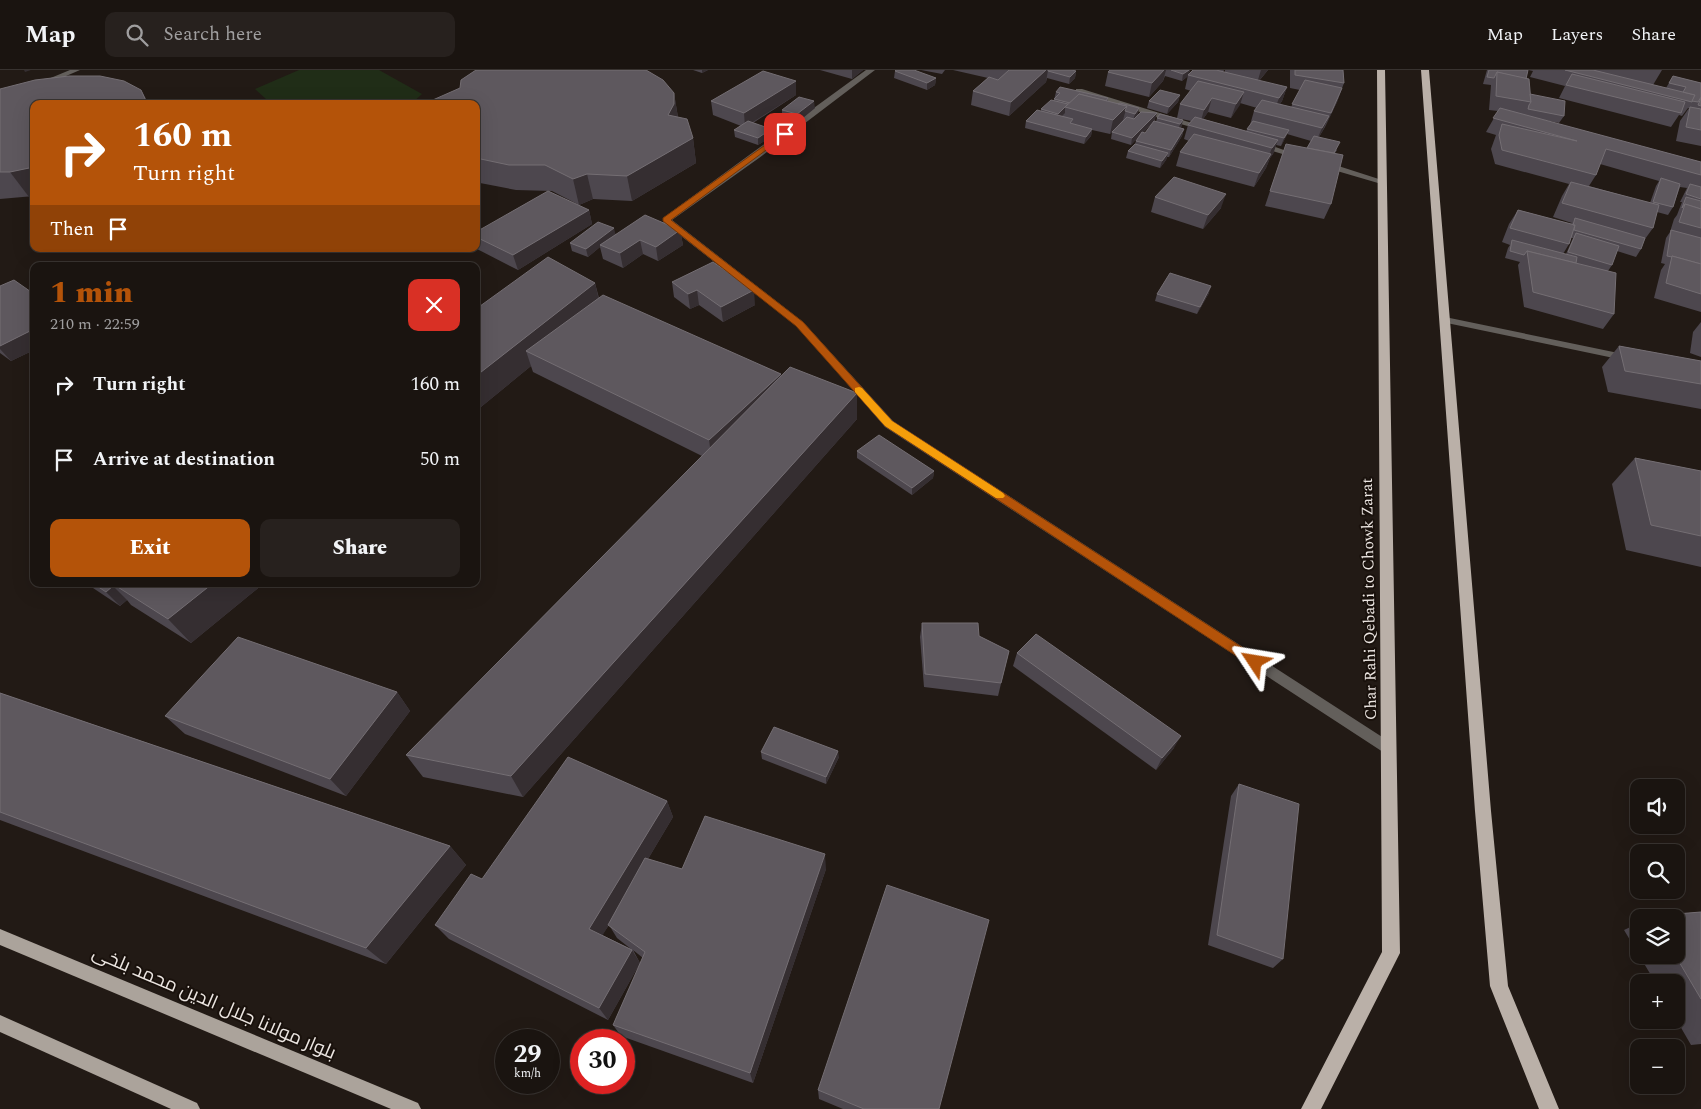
<!DOCTYPE html>
<html lang="en">
<head>
<meta charset="utf-8">
<style>
	body { margin:0; font-family:Spectral,Cairo,serif; background:#27211e; color:#f1f3f6; height:100vh; display:flex; flex-direction:column; font-size:19px; white-space:nowrap }
	* { box-sizing:border-box; margin:0 }
	p { font-size:16px; color:#9f9e9f }
	.icon { flex:none; width:28px; height:28px; fill:none; stroke:currentColor; stroke-width:2; stroke-linecap:round; stroke-linejoin:round }
	.map { position:relative; flex:1; overflow:hidden }
	.drawer { position:absolute; left:30px; top:192px; width:450px; height:325px; display:flex; flex-direction:column; background:#1a1410; border-radius:10px; box-shadow:0 5px 20px #0002,0 0 0 1px #383330 }
	.drawer>* { flex:none }
	.hud { position:absolute; left:30px; top:30px; width:450px; height:152px; border-radius:10px; box-shadow:0 5px 20px #0002,0 0 0 1px #383330; background:#b45309; color:#fff; overflow:hidden }
	.controls { position:absolute; left:1630px; top:709px; display:grid; gap:10px }
	.controls a { display:grid; place-items:center; width:55px; height:55px; border-radius:10px; background:#1a1410; box-shadow:0 5px 20px #0002,0 0 0 1px #383330; font-size:25px }
	.speed { position:absolute; left:495px; top:959px; display:flex; gap:10px; font-size:25px; font-weight:700; text-align:center }
	.speed>* { display:grid; place-content:center; width:65px; height:65px; border-radius:50%; background:#1a1410; box-shadow:0 5px 20px #0002,0 0 0 1px #383330; line-height:1 }
	.speed small { font-size:12px; font-weight:400 }
	.speed .limit { border:8px solid #d22; background:#fff; color:#111 }
	.pin { position:absolute; display:grid; place-items:center; width:42px; height:42px; color:#fff; margin:-21px; border-radius:10px; box-shadow:0 2px 8px #0006 }
	.me { position:absolute; width:55px; margin:-28px; rotate:303deg; stroke-linejoin:round; filter:drop-shadow(0 0 4px #0008) }
	.turn { display:flex; align-items:center; gap:18px; height:105px; padding:0 20px; font-size:22px }
	.turn .icon { width:65px; height:65px; stroke-width:2.5 }
	.turn b { display:block; font-size:35px; line-height:42px }
	.then { display:flex; align-items:center; height:48px; padding:0 20px; background:#0003; gap:10px; font-size:19px }
	.round { display:grid; place-items:center; flex:none; width:52px; height:52px; border-radius:10px; background:#27211e }
	.overview { display:flex; align-items:center; justify-content:space-between; height:85px; padding:0 20px }
	h1 { font-size:30px; font-weight:800; line-height:38px; color:#b45309 }
	.button { display:flex; gap:10px; margin-top:auto; padding:10px 20px }
	.button a { flex:1; height:58px; border-radius:10px; background:#b45309; color:#fff; font-size:20px; font-weight:800; line-height:58px; text-align:center }
	.button a+a { background:#27211e; color:#f1f3f6 }
	ul { padding:0; list-style:none }
	li { display:flex; align-items:center; gap:15px; height:75px; padding:0 20px }
	li div { flex:1 }
	li b { display:block; font-size:19px }
	li em { font-style:normal }
	header { display:flex; align-items:center; gap:30px; box-sizing:border-box; height:70px; padding:0 25px; background:#1a1410; border-bottom:1px solid #383330 }
	header strong { font-size:24px }
	nav { display:flex; gap:28px; margin-inline-start:auto; font-size:18px }
	.search { width:350px; height:45px; background:#27211e; display:flex; align-items:center; gap:12px; box-sizing:border-box; padding:0 18px; border-radius:10px; color:#9f9e9f; font-size:19px }
	.map>svg:first-child { display:block }
	.green { fill:#202d17 }
	.lines { fill:none; stroke-linecap:round; stroke-linejoin:round }
	.minor { fill:#635f5b; fill-rule:evenodd }
	.primary { fill:#aba39b; fill-rule:evenodd }
	.trunk { fill:#bab0a8; fill-rule:evenodd }
	.wall { fill:#4d474e; fill-rule:evenodd }
	.shaded-wall { fill:#352e31 }
	.building { fill:#5e585e; stroke:#746e73 }
	.route { fill:#b45309; stroke:#753606 }
	.slow { fill:#f59e0b }
	.labels { text-anchor:middle; dominant-baseline:central; stroke-width:4; stroke-linejoin:round; paint-order:stroke }
	.street-label { font-size:16px; fill:#ece6e2; stroke:#19110c }
	.near-street-label { font-size:19px; fill:#ece6e2; stroke:#19110c }
</style>
</head>
<body>
<header>
<strong>Map</strong>
<div class="search"><svg class="icon" aria-label="search" viewBox="0 0 24 24"><circle cx="10" cy="10" r="6"/><path d="M15 15l6 6"/></svg>Search here</div>
<nav><a>Map</a><a>Layers</a><a>Share</a></nav>
</header>
<div class="map">
<svg width="1701" height="1039" viewBox="0 0 1701 1039">
	<rect width="100%" height="100%" fill="#221a15"/>
	<polygon class="green" points="299,0 379,0 422,24 411,34 261,34 266,29 255,19"/>
	<g class="lines">
		<g class="minor">
			<polygon points="70,0 80,0 43,16 36,14"/>
			<polygon points="866,0 875,0 759,88 672,150 803,252 893,351 1393,674 1395,678 1393,682 1388,684 1383,682 885,357 797,256 663,152 663,148"/>
			<polygon points="1076,19 1082,19 1208,58 1201,60 1076,23"/>
			<polygon points="1256,72 1262,72 1303,87 1299,89 1256,76"/>
			<polygon points="1320,92 1326,92 1385,111 1378,113 1320,96"/>
			<polygon points="1445,247 1628,285 1633,288 1628,291 1442,252 1442,248"/>
		</g>
		<g class="primary">
			<polygon points="0,859 418,1033 421,1039 391,1039 0,875"/>
			<polygon points="0,945 197,1033 200,1039 171,1039 0,962"/>
		</g>
		<g class="trunk">
			<polygon points="1377,0 1385,0 1400,883 1321,1039 1301,1039 1382,882"/>
			<polygon points="1421,0 1429,0 1491,741 1508,916 1559,1039 1539,1039 1490,916 1475,741"/>
		</g>
	</g>
	<g class="wall">
		<polygon points="693,0 708,0 702,3"/>
		<polygon points="820,0 863,0 852,9"/>
		<polygon points="921,0 945,0 942,4"/>
		<polygon points="953,0 1072,0 1076,1 1075,8 1069,14 1047,8 1046,12 1009,46 971,35 973,21 988,8"/>
		<polygon points="1110,0 1190,0 1188,6 1182,11 1165,6 1163,11 1149,27 1105,16 1108,2"/>
		<path d="M1193 0H1224L1223 2H1225V0H1268L1259 11 1287 17 1282 31 1280 34 1291 37 1300 20 1290 18V0H1343L1344 13 1337 32 1325 57 1319 67 1337 80 1335 83 1331 134 1324 149 1265 136 1281 88 1307 78 1311 71 1287 64 1281 76 1276 75 1273 84 1270 88 1266 98 1254 117 1176 96 1180 82 1189 71 1184 69 1188 55 1191 51 1177 48 1180 34 1191 21 1185 19 1188 5ZM1240 33 1257 38 1254 41 1250 55 1246 61 1203 49 1208 42 1231 48Z"/>
		<path d="M1487 0H1662L1653 15 1666 18 1673 6 1701 13V76L1676 71 1680 51 1689 38H1688L1682 46 1679 45 1671 57 1559 28 1565 16 1530 7 1533 1 1528 0 1526 9 1530 25 1564 46 1559 53 1544 50 1701 92V242L1654 228 1661 200 1665 194 1661 193 1666 168 1670 162 1674 149 1677 145 1682 132H1680L1687 118 1680 117 1673 137 1668 145 1657 142 1653 158 1645 169 1641 179 1636 187 1617 181 1612 195 1608 201 1614 244 1603 259 1524 237 1518 195 1520 192 1505 188 1508 178 1510 175 1502 172 1509 154 1518 140 1571 154 1572 153 1553 147 1562 126 1569 114 1495 94 1491 79 1496 65 1486 62 1498 41 1489 40 1491 15 1483 14ZM1600 94 1659 111 1656 116 1650 133 1589 116 1596 105ZM1571 168H1573L1566 184H1563L1569 174Z"/>
		<polygon points="895,1 936,8 935,15 927,20 894,8"/>
		<polygon points="460,18 674,23 678,47 693,68 696,93 632,131 593,129 579,135 552,121 516,120 480,113 476,111 476,34"/>
		<polygon points="0,19 141,20 149,34 34,34 34,126 0,129"/>
		<polygon points="1056,22 1108,28 1108,31 1138,45 1155,50 1143,63 1145,63 1156,52 1157,48 1183,50 1181,58 1184,59 1182,66 1169,87 1167,87 1166,90 1160,98 1126,88 1128,81 1135,74 1136,71 1139,66 1131,75 1111,69 1112,62 1110,64 1092,60 1091,66 1084,74 1025,58 1026,51 1041,41 1041,39 1054,30"/>
		<polygon points="796,25 753,53 771,59 772,66 758,75 735,67 734,60 741,56 713,45 711,31"/>
		<polygon points="1180,25 1178,32 1167,44 1147,38 1149,31"/>
		<polygon points="815,38 798,52 782,47 782,40"/>
		<polygon points="1155,127 1221,138 1203,159 1151,142"/>
		<polygon points="589,140 592,154 518,200 477,179 476,177 476,162"/>
		<polygon points="680,160 683,175 658,191 643,184 623,198 603,189 600,177 588,187 572,181 570,173 615,164"/>
		<polygon points="672,212 755,235 723,252 699,235 690,239 674,227"/>
		<polygon points="595,213 599,228 781,304 781,306 857,323 857,349 523,727 423,707 406,685 702,386 533,302 531,296 476,341 476,239"/>
		<polygon points="0,216 34,224 34,280 11,291 0,283"/>
		<polygon points="1209,223 1197,244 1155,231 1157,224"/>
		<polygon points="1701,252 1701,287 1690,283 1693,262"/>
		<polygon points="1619,276 1701,291 1701,339 1608,322 1602,297"/>
		<polygon points="857,381 934,401 933,408 912,425 857,388"/>
		<polygon points="1635,388 1701,401 1701,497 1626,480 1612,414"/>
		<polygon points="87,514 263,514 191,573 131,535 127,530 120,536"/>
		<polygon points="922,553 979,566 1009,581 998,626 924,617 920,567"/>
		<polygon points="1017,583 1174,678 1156,700 1013,596"/>
		<polygon points="397,622 410,641 346,726 185,664 165,646"/>
		<polygon points="0,623 450,776 466,795 386,894 0,750"/>
		<polygon points="761,682 839,687 826,714 762,689"/>
		<polygon points="1239,714 1283,889 1273,898 1208,875 1231,726"/>
		<path d="M667 731 673 747 648 789 682 799H826L753 1013 621 966 613 955 643 888 633 880 640 893 608 950 449 869 435 855 482 809ZM609 855 617 868 631 879 602 865Z"/>
		<polygon points="1701,842 1701,974 1691,975 1676,949 1676,912 1655,912 1639,885 1676,885 1676,848 1648,848 1651,846"/>
		<polygon points="1639,853 1639,885 1624,860"/>
		<polygon points="818,1020 939,1039 843,1039 819,1029"/>
	</g>
	<g class="shaded-wall">
		<polygon points="24,0 31,0 25,2"/>
		<polygon points="702,0 708,0 702,3"/>
		<polygon points="852,0 863,0 852,9"/>
		<polygon points="1046,0 1048,0 1046,12 1009,46 1011,32"/>
		<polygon points="1164,0 1166,0 1163,11 1149,27 1152,13"/>
		<polygon points="1190,0 1188,6 1182,11 1183,4"/>
		<polygon points="1261,0 1268,0 1257,13"/>
		<polygon points="1076,1 1075,8 1069,14 1070,7"/>
		<polygon points="936,8 935,15 927,20 927,13"/>
		<polygon points="796,11 796,25 745,57 744,43"/>
		<polygon points="1287,17 1282,31 1274,42 1279,28"/>
		<polygon points="1342,18 1337,32 1325,57 1331,43"/>
		<polygon points="141,20 149,34 146,34"/>
		<polygon points="1244,22 1240,35 1231,48 1236,34"/>
		<polygon points="674,23 678,48 668,45"/>
		<polygon points="1180,25 1178,32 1167,44 1169,37"/>
		<polygon points="1212,28 1208,42 1200,54 1204,40"/>
		<polygon points="814,31 815,38 798,52 797,44"/>
		<polygon points="1068,34 1067,38 1065,37 1065,43 1057,51 1058,44"/>
		<polygon points="1127,36 1123,50 1110,64 1113,50"/>
		<polygon points="1139,38 1138,45 1133,51 1135,44"/>
		<polygon points="1157,43 1155,50 1131,75 1132,68"/>
		<polygon points="1329,46 1323,60 1316,72 1322,58"/>
		<polygon points="1183,50 1181,57 1178,61 1180,54"/>
		<polygon points="771,59 772,66 758,75 758,68"/>
		<polygon points="1092,59 1091,66 1084,74 1086,67"/>
		<polygon points="1184,59 1182,66 1169,87 1171,80"/>
		<polygon points="1289,60 1286,67 1281,76 1284,68"/>
		<polygon points="693,68 696,93 632,131 627,106"/>
		<polygon points="1278,70 1273,84 1270,88 1266,98 1254,117 1259,103 1267,90 1272,78"/>
		<polygon points="1168,83 1166,90 1160,98 1162,91"/>
		<polygon points="34,97 34,126 29,127 10,102"/>
		<polygon points="587,104 593,129 579,135 573,109"/>
		<polygon points="1226,124 1221,138 1203,159 1208,145"/>
		<polygon points="589,140 592,154 518,200 513,185"/>
		<polygon points="614,158 616,166 600,175 600,177 588,187 586,179"/>
		<polygon points="680,160 683,175 658,191 656,177"/>
		<polygon points="640,170 643,184 623,198 620,183"/>
		<polygon points="595,213 601,239 526,281 531,296 476,341 476,306"/>
		<polygon points="1211,216 1209,223 1197,244 1200,237"/>
		<polygon points="697,220 699,235 690,239 688,224"/>
		<polygon points="754,220 755,235 723,252 721,237"/>
		<polygon points="34,259 34,280 11,291 0,279 0,276"/>
		<polygon points="781,304 782,325 712,391 709,370"/>
		<polygon points="857,323 857,349 523,727 511,706"/>
		<polygon points="934,401 933,408 912,425 912,418"/>
		<polygon points="212,514 263,514 191,573 168,549"/>
		<polygon points="113,516 127,530 120,536 106,522"/>
		<polygon points="397,622 410,641 346,726 330,709"/>
		<polygon points="1181,666 1174,678 1156,700 1162,688"/>
		<polygon points="838,681 839,687 826,714 826,707"/>
		<polygon points="667,731 673,747 598,873 589,859"/>
		<polygon points="450,776 466,795 386,894 366,878"/>
		<polygon points="825,784 826,799 753,1013 750,1003"/>
		<polygon points="632,880 640,893 608,950 599,938"/>
	</g>
	<g class="building">
		<polygon points="476,0 646,0 663,10 674,23 674,34 668,45 687,49 693,68 627,106 587,104 573,109 545,95 509,95 476,88 476,34 426,33 460,18 461,10"/>
		<polygon points="896,0 914,0 936,8 927,13 895,1"/>
		<polygon points="1009,0 1046,0 1011,32 973,21 989,7 998,10"/>
		<polygon points="1048,0 1072,0 1076,1 1070,7 1048,1"/>
		<polygon points="1110,0 1164,0 1152,13 1108,2"/>
		<polygon points="1171,0 1189,0 1183,4"/>
		<polygon points="1193,0 1216,0 1287,17 1279,28 1188,5"/>
		<polygon points="1295,0 1343,0 1344,13 1295,5"/>
		<polygon points="1489,0 1528,0 1526,9 1497,2 1494,8 1487,7"/>
		<polygon points="1565,0 1593,0 1695,25 1692,32"/>
		<polygon points="763,1 796,11 744,43 711,31"/>
		<polygon points="1497,2 1529,9 1531,32 1496,26"/>
		<polygon points="1572,4 1685,32 1681,43 1566,15"/>
		<polygon points="69,6 100,6 124,11 141,20 147,33 146,34 34,34 34,97 10,102 0,102 0,19 35,10"/>
		<polygon points="1673,6 1701,13 1701,27 1698,32 1692,31 1695,25 1683,22 1686,17 1669,13"/>
		<polygon points="1305,10 1342,18 1331,43 1292,34"/>
		<polygon points="1198,11 1244,22 1236,34 1212,28 1204,40 1180,34"/>
		<polygon points="1060,17 1108,28 1106,31 1079,24 1070,33 1054,29 1060,23 1056,22"/>
		<polygon points="1160,20 1180,25 1169,37 1149,31"/>
		<polygon points="1079,24 1127,36 1113,50 1065,37"/>
		<polygon points="1530,24 1565,31 1564,46 1528,39 1529,35 1531,32"/>
		<polygon points="799,27 814,31 797,44 782,40"/>
		<polygon points="1701,28 1701,36 1698,35"/>
		<polygon points="1051,30 1068,34 1058,44 1041,39"/>
		<polygon points="1262,30 1329,46 1322,58 1254,41"/>
		<polygon points="1120,33 1139,38 1135,44 1125,41 1127,36 1118,34"/>
		<polygon points="1690,37 1701,39 1701,60 1686,57"/>
		<polygon points="1500,38 1701,92 1701,105 1606,79 1596,105 1502,80 1499,65 1502,54 1577,71 1493,48"/>
		<polygon points="1037,40 1073,49 1070,53 1092,59 1086,67 1026,51"/>
		<polygon points="1141,42 1157,43 1132,68 1112,62 1127,47 1134,49"/>
		<polygon points="1160,44 1183,50 1180,54 1157,48"/>
		<polygon points="1195,47 1278,70 1272,78 1188,55"/>
		<polygon points="748,51 771,59 758,68 734,60"/>
		<polygon points="1154,51 1184,59 1171,80 1136,71 1142,62 1145,63"/>
		<polygon points="1253,51 1289,60 1284,68 1247,59"/>
		<polygon points="1194,64 1271,84 1259,103 1180,82"/>
		<polygon points="1314,66 1340,72 1334,83 1307,78"/>
		<polygon points="1135,74 1168,83 1162,91 1128,81"/>
		<polygon points="1286,74 1343,85 1331,134 1270,121"/>
		<polygon points="1174,107 1226,124 1208,145 1155,127"/>
		<polygon points="1661,108 1680,114 1673,137 1653,132"/>
		<polygon points="1571,112 1659,135 1653,158 1562,133"/>
		<polygon points="1690,114 1701,117 1701,129 1686,124"/>
		<polygon points="548,121 589,140 513,185 476,167 476,162"/>
		<polygon points="1686,127 1701,131 1701,139 1685,134 1682,138"/>
		<polygon points="1685,134 1701,139 1701,158 1679,152"/>
		<polygon points="1518,140 1575,155 1569,174 1510,158"/>
		<polygon points="645,145 680,160 656,177 640,170 620,183 600,175"/>
		<polygon points="1575,148 1645,168 1641,179 1574,160 1575,155 1573,155"/>
		<polygon points="598,152 614,158 586,179 570,173"/>
		<polygon points="1671,160 1701,168 1701,194 1672,186 1672,187 1667,186"/>
		<polygon points="1576,163 1619,176 1612,195 1568,182"/>
		<polygon points="1512,170 1577,187 1576,193 1527,181 1524,185 1510,181"/>
		<polygon points="1527,181 1616,203 1614,244 1533,222"/>
		<polygon points="1672,186 1701,194 1701,224 1666,213"/>
		<polygon points="548,187 595,213 476,306 476,239"/>
		<polygon points="713,192 754,220 721,237 697,220 688,224 672,212"/>
		<polygon points="1170,203 1211,216 1200,237 1157,224"/>
		<polygon points="14,210 34,224 34,259 0,276 0,216"/>
		<polygon points="603,225 781,304 709,370 526,281"/>
		<polygon points="1619,276 1701,291 1701,314 1625,301"/>
		<polygon points="790,297 857,323 511,706 406,685"/>
		<polygon points="879,365 934,401 912,418 857,381"/>
		<polygon points="1635,388 1701,401 1701,466 1651,455"/>
		<polygon points="94,514 111,514 113,516 106,522"/>
		<polygon points="113,514 212,514 168,549"/>
		<polygon points="922,553 978,553 979,566 1009,581 1001,613 925,604"/>
		<polygon points="1036,564 1181,666 1162,688 1017,583"/>
		<polygon points="238,567 397,622 330,709 165,646"/>
		<polygon points="0,623 450,776 366,878 0,742"/>
		<polygon points="774,657 838,681 826,707 761,682"/>
		<polygon points="568,687 667,731 589,859 632,880 599,938 435,855 471,804 482,809"/>
		<polygon points="1239,714 1299,734 1283,889 1217,865"/>
		<polygon points="705,746 825,784 750,1003 613,955 645,882 608,855 645,788 682,799"/>
		<polygon points="887,815 989,850 939,1039 864,1039 818,1020"/>
		<polygon points="1701,842 1701,929 1675,885 1676,885 1676,848 1652,848 1651,846"/>
	</g>
	<polygon class="route" points="782,63 788,64 671,150 803,252 892,351 1259,588 1261,592 1259,595 1250,595 885,356 796,256 663,151 663,148"/>
	<polygon class="slow" points="859,317 862,318 892,351 1003,423 1005,426 1003,428 996,428 885,356 855,322 855,318"/>
	<g class="labels">
		<g class="street-label">
			<text transform="translate(1369 529) rotate(-91)">Char Rahi Qebadi to Chowk Zarat</text>
		</g>
		<g class="near-street-label">
			<text transform="translate(214 933) rotate(23)">بلوار مولانا جلال الدین محمد بلخی</text>
		</g>
	</g>
</svg>
<div class="controls">
<a><svg class="icon" aria-label="sound" viewBox="0 0 24 24"><path d="M4 9h4l5-4v14l-5-4H4zM17 9q2 3 0 6"/></svg></a>
<a><svg class="icon" aria-label="search" viewBox="0 0 24 24"><circle cx="10" cy="10" r="6"/><path d="M15 15l6 6"/></svg></a>
<a><svg class="icon" aria-label="layers" viewBox="0 0 24 24"><path d="M12 4l9 5-9 5-9-5zM3 14l9 5 9-5"/></svg></a>
<a>+</a>
<a>−</a>
</div>
<div class="speed"><div>29<small>km/h</small></div><div class="limit">30</div></div>
<div class="pin" style="left:785px;top:64px;background:#d93025"><svg class="icon" aria-label="arrive" viewBox="0 0 24 24"><path d="M6 21V4h12l-3 4 3 4H6"/></svg></div>
<svg class="me" style="left:1255px;top:592px" viewBox="-20 -20 40 40"><path d="M0-17L14 15 0 8-14 15z" fill="#b45309" stroke="#fff" stroke-width="4"/></svg>
<div class="hud">
<div class="turn"><svg class="icon" aria-label="right" viewBox="0 0 24 24"><path d="M7 20v-9h11M14 6l5 5-5 5"/></svg><div><b>160 m</b>Turn right</div></div>
<div class="then">Then<svg class="icon" aria-label="arrive" viewBox="0 0 24 24"><path d="M6 21V4h12l-3 4 3 4H6"/></svg></div>
</div>
<section class="drawer">
<div class="overview"><div><h1>1 min</h1><p>210 m · 22:59</p></div><a class="round" style="background:#d93025;color:#fff"><svg class="icon" aria-label="close" viewBox="0 0 24 24"><path d="M6 6l12 12M18 6L6 18"/></svg></a></div>
<ul>
<li><svg class="icon" aria-label="right" viewBox="0 0 24 24"><path d="M7 20v-9h11M14 6l5 5-5 5"/></svg><div><b>Turn right</b></div><em>160 m</em></li>
<li><svg class="icon" aria-label="arrive" viewBox="0 0 24 24"><path d="M6 21V4h12l-3 4 3 4H6"/></svg><div><b>Arrive at destination</b></div><em>50 m</em></li>
</ul>
<div class="button"><a>Exit</a><a>Share</a></div>
</section>
</div>
</body>
</html>
